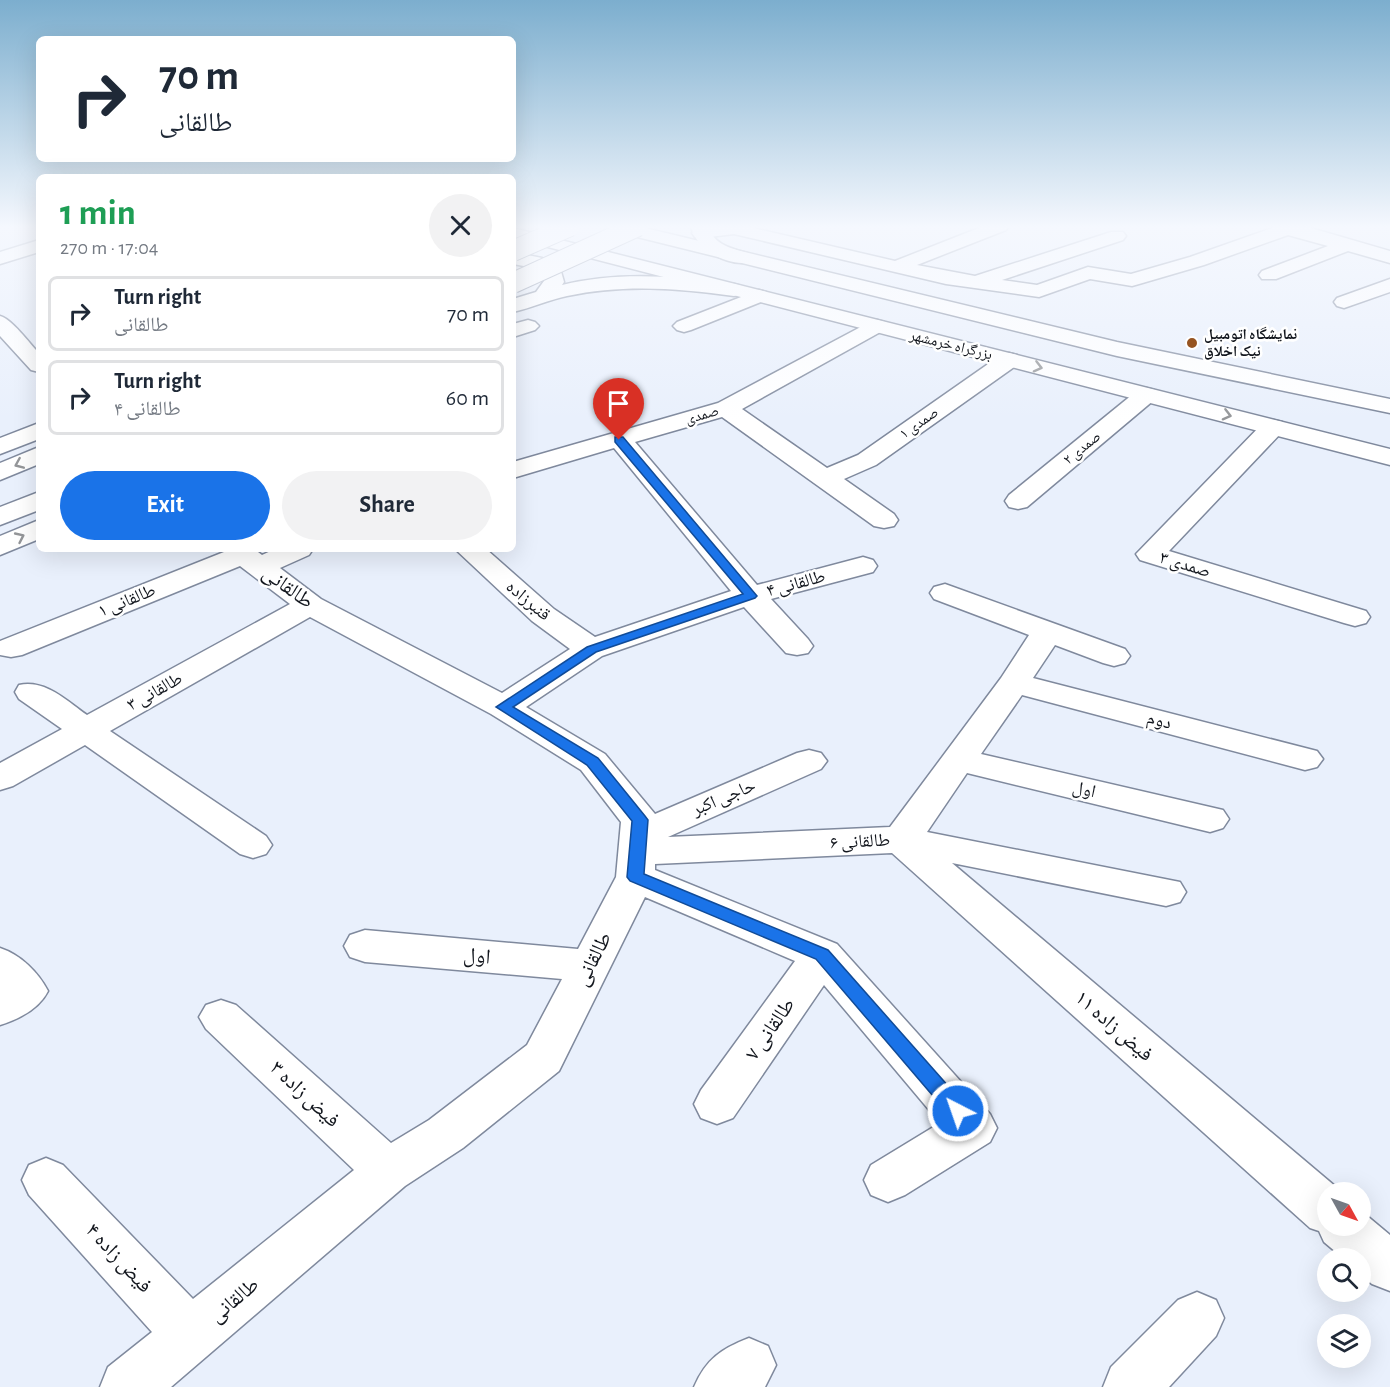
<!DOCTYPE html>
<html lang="en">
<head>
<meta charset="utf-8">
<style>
	body { margin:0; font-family:"Alegreya Sans","Noto Naskh Arabic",sans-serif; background:#f2f2f3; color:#1f2937; height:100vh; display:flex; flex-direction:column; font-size:22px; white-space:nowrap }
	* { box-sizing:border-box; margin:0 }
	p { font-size:20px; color:#747a83 }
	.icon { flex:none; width:33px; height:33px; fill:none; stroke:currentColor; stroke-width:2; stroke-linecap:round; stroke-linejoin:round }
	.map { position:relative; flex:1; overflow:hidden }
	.drawer { position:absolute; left:36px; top:174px; width:480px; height:378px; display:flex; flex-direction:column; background:#fff; border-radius:9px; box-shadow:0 6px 24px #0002 }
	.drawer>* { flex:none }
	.top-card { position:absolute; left:36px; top:36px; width:480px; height:126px; border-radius:9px; box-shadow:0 6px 24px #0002; background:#fff; color:#1f2937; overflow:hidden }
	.needle { width:39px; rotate:130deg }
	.buttons { position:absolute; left:1317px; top:1182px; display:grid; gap:12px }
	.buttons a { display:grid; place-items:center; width:54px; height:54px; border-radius:50%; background:#fff; box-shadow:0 6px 24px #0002; font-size:30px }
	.pin { position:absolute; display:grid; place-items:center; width:51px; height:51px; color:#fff; margin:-62px -26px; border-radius:50% 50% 50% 0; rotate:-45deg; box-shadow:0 0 6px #0007 }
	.pin .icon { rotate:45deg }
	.me { position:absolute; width:66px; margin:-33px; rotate:319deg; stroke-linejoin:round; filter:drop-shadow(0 0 4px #0008) }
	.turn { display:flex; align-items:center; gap:21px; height:126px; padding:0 24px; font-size:27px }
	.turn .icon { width:78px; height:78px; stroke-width:2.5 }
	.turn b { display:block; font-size:42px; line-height:51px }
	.round { display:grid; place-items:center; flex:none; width:63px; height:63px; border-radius:32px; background:#f2f2f3 }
	.head { display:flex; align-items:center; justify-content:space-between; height:102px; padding:0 24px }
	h1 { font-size:36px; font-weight:600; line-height:45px; color:#1e9e55 }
	.primary-button { display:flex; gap:12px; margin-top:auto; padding:12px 24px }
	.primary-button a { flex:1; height:69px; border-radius:36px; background:#1a73e8; color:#fff; font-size:24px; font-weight:600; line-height:69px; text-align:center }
	.primary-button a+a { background:#f2f2f3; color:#1f2937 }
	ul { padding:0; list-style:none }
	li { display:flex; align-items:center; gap:18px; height:75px; margin:0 12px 9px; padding:0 12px; border:3px solid #e0e1e3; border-radius:9px }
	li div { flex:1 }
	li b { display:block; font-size:22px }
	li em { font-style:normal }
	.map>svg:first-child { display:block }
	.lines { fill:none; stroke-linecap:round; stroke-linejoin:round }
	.minor-casing { stroke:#7f899d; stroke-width:3 }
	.primary-casing { stroke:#7f899d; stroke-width:3 }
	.trunk-casing { stroke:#7f899d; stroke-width:3 }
	.minor { fill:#fff; fill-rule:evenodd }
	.primary { fill:#fff; fill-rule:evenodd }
	.trunk { fill:#fff; fill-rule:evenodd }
	.trunk-bridge-casing { stroke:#7f899d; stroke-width:22; stroke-linecap:butt }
	.trunk-bridge { stroke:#fff; stroke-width:20 }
	.oneway { stroke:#949699 }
	.route { fill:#1a73e8; stroke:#114b97; stroke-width:1.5 }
	.poi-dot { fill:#965421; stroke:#fff; stroke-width:2 }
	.labels { text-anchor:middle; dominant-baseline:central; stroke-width:5; stroke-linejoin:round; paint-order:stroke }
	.far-poi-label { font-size:15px; font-weight:bold; fill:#12161d; stroke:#fff; text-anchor:start }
	.far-street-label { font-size:15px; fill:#12161d; stroke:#fff }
	.street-label { font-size:18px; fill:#12161d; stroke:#fff }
	.near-street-label { font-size:21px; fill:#12161d; stroke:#fff }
</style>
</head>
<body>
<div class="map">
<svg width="1390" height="1387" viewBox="0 0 1390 1387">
	<rect width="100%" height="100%" fill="#e9f0fc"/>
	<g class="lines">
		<defs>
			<g id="minor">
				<polygon points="714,226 745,226 895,261 984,226 1009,226 1006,230 917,265 975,276 1111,232 1123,232 1126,236 1123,240 1002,280 1037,285 1088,267 1131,274 1190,257 1278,226 1304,226 1390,251 1390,263 1348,251 1276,279 1262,279 1259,275 1262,271 1328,246 1288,235 1204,265 1139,284 1132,286 1090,279 1039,297 946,284 734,234 701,238 695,237 692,233 695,229"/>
				<polygon points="39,240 39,252 0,264 0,252"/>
				<polygon points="1390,279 1390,292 1344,308 1337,306 1334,302 1337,298"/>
				<polygon points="759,290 766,292 769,296 766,300 691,330 684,332 677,330 673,326 677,322"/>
				<path d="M0 316C12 319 29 343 39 353V372L31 370 0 336Z"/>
				<polygon points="528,320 535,322 539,326 535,330 513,337 513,324"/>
				<path d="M877 320 884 322 888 326 884 330 742 409 827 468 858 455 1001 355 1009 353 1017 355 1020 360 1017 365 876 465 844 479 894 514 898 520 894 526 884 528 874 526 722 417 635 442 757 585 863 557 873 560 877 566 873 572 771 599 808 639 813 646 808 653 797 655 786 653 744 607 602 656 526 707 605 754 655 814 797 753 809 750 821 753 827 761 821 769 668 837 890 827 1001 678 1029 635 934 599 930 593 934 587 945 584 1125 649 1130 656 1125 663 1114 666 1103 663 1055 645 1033 678 1317 751 1323 759 1317 767 1305 770 1022 695 981 754 1223 810 1229 819 1223 828 1210 832 967 773 927 832 1180 882 1186 892 1180 902 1166 906 952 863 1342 1192H1328V1226H1360V1210L1390 1235V1291L1372 1284 1360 1274V1258H1343L1324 1242 1319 1231 1310 1228 892 853 655 864V870L837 944 990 1114 997 1128 990 1142 905 1195 888 1202 871 1195 864 1180 871 1165 940 1123 824 985 733 1118 717 1124 701 1118 694 1104 701 1090 795 961 645 897 559 1071 463 1148 405 1186 171 1387H100L108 1367 152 1332 29 1195 22 1180 29 1165 46 1158 63 1165 193 1299 354 1170 206 1029 199 1017 206 1005 221 1000 236 1005 391 1143 429 1120 527 1045 562 979 365 962 350 957 344 946 350 935 365 930 578 949 616 877 621 822 581 770 491 714 310 617 110 731 266 836 272 845 266 854 253 858 240 854 85 745 13 786 0 790V763L62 729 19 699 15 692 19 685C45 679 67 701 87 715L290 604 240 566 22 655 11 657 0 655V641L224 552 222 549H254L262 555 275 549H313L309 555 280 568 321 599 502 693 570 649 532 621 455 549H486L554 609 595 637 731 591 614 448 513 478V462L718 403 870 322Z"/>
				<polygon points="1146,388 1154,390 1158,395 1154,400 1027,507 1018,509 1009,507 1005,501 1009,495 1138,390"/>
				<polygon points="1273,420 1282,422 1285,427 1282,432 1169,551 1366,611 1370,617 1366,623 1355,626 1344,623 1140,560 1136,554 1264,422"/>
				<path d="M0 948C21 955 38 972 48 991 39 1009 19 1019 0 1025Z"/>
				<polygon points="1197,1292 1216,1300 1224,1318 1216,1336 1169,1387 1103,1387 1111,1367 1178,1300"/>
				<path d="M749 1338 768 1346 776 1365 765 1387H694C706 1359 721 1349 749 1338Z"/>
			</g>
			<g id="primary">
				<path d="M691 226H709C712 245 734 249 750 254L752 258 750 262C728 267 695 249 691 226Z"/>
				<path d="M513 252 542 258 560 268 564 282 562 285C618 271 677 276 734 284L741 286 744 290 741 294 734 296C678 288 622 284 567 296 548 300 531 308 513 312V299L536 292 544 281V275L529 267 513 264Z"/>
				<polygon points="39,423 39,439 0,454 0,438"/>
				<polygon points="39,520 39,539 0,555 0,536"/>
			</g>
			<g id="trunk">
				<polygon points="606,226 637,226 1117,342 1390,399 1390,413 1117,356 609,230"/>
				<polygon points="513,228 1390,449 1390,465 513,238"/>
				<polygon points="39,447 39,464 0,480 0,463"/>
				<polygon points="39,492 39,510 0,525 0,507"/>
			</g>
		</defs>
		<use href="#minor" class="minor-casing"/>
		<use href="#primary" class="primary-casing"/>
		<use href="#trunk" class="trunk-casing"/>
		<use href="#minor" class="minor"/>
		<use href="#primary" class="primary"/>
		<use href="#trunk" class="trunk"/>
		<defs>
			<g id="trunk-bridge">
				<polyline points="513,251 570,226"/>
				<polyline points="513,283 638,226"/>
			</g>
		</defs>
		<use href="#trunk-bridge" class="trunk-bridge-casing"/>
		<use href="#trunk-bridge" class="trunk-bridge"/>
	</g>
	<defs><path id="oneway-chevron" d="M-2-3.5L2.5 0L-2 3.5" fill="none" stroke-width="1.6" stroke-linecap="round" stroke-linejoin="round" transform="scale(1.5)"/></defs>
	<g class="oneway">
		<use href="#oneway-chevron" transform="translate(1038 367) rotate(14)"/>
		<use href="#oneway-chevron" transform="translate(1227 415) rotate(14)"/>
		<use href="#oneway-chevron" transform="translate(19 464) rotate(157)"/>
		<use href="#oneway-chevron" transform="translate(20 537) rotate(-25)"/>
	</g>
	<linearGradient id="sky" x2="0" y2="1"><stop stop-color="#7caece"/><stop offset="0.54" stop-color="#f5f8fe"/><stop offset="1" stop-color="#f5f8fe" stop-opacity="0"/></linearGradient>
	<rect width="1390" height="420" fill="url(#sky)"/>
	<polygon class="route" points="615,437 623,437 757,596 755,598 596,652 513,707 598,758 645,816 648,820 644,874 828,950 965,1105 968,1111 965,1117 958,1119 951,1117 816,959 630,881 627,877 632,821 587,765 496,707 587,647 743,594 615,442"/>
	<circle class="poi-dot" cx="1192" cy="343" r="6"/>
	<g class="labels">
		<g class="far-poi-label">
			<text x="1204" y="334">نمایشگاه اتومبیل<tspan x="1204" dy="17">نیک اخلاق</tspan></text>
		</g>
		<g class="far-street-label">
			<text transform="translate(951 345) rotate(14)">بزرگراه خرمشهر</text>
			<text transform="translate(702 415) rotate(-16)">صمدی</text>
			<text transform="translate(919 423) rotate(-35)">صمدی ۱</text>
			<text transform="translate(1082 448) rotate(-39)">صمدی ۲</text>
		</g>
		<g class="street-label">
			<text transform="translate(1185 565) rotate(17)">صمدی ۳</text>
			<text transform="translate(796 584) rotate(-15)">طالقانی ۴</text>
			<text transform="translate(127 601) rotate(-22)">طالقانی ۱</text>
			<text transform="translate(528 601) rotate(40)">قنبرزاده</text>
			<text transform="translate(155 692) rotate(-29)">طالقانی ۳</text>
			<text transform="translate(1159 721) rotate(15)">دوم</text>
			<text transform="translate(1084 790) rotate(13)">اول</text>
			<text transform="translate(724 798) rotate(-23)">حاجی اکبر</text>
			<text transform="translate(860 842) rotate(-3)">طالقانی ۶</text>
		</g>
		<g class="near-street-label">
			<text transform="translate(288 587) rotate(36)">طالقانی</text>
			<text transform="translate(477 956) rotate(5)">اول</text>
			<text transform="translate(593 959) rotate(-63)">طالقانی</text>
			<text transform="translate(1114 1026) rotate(41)">فیض زاده ۱۱</text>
			<text transform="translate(770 1029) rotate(-55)">طالقانی ۷</text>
			<text transform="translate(305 1094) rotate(43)">فیض زاده ۳</text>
			<text transform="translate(119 1258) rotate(47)">فیض زاده ۴</text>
			<text transform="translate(234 1300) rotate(-40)">طالقانی</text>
		</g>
	</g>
</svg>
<div class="buttons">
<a><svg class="needle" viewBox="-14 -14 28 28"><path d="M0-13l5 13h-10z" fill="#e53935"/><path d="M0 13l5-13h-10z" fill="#747a83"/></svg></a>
<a><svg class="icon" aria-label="search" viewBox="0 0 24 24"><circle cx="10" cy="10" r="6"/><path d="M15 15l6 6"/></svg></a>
<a><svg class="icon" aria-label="layers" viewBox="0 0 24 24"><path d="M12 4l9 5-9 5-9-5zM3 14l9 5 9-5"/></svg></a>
</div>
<div class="pin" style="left:619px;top:440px;background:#d93025"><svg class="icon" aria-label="arrive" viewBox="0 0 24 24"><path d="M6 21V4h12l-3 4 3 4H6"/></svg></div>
<svg class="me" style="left:958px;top:1111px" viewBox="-20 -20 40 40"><circle r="17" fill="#1a73e8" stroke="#fff" stroke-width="3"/><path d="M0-11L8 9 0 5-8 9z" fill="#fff"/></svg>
<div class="top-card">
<div class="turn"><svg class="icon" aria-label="right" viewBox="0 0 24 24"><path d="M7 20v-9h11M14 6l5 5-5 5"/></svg><div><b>70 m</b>طالقانی</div></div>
</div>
<section class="drawer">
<div class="head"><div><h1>1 min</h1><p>270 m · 17:04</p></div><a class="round"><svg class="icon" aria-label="close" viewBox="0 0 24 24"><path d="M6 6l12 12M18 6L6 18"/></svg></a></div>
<ul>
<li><svg class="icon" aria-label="right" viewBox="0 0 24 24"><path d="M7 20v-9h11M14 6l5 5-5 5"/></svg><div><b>Turn right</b><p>طالقانی</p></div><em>70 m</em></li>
<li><svg class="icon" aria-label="right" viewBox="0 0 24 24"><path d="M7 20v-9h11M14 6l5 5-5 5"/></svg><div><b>Turn right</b><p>طالقانی ۴</p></div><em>60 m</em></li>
</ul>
<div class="primary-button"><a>Exit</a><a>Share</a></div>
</section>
</div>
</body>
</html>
